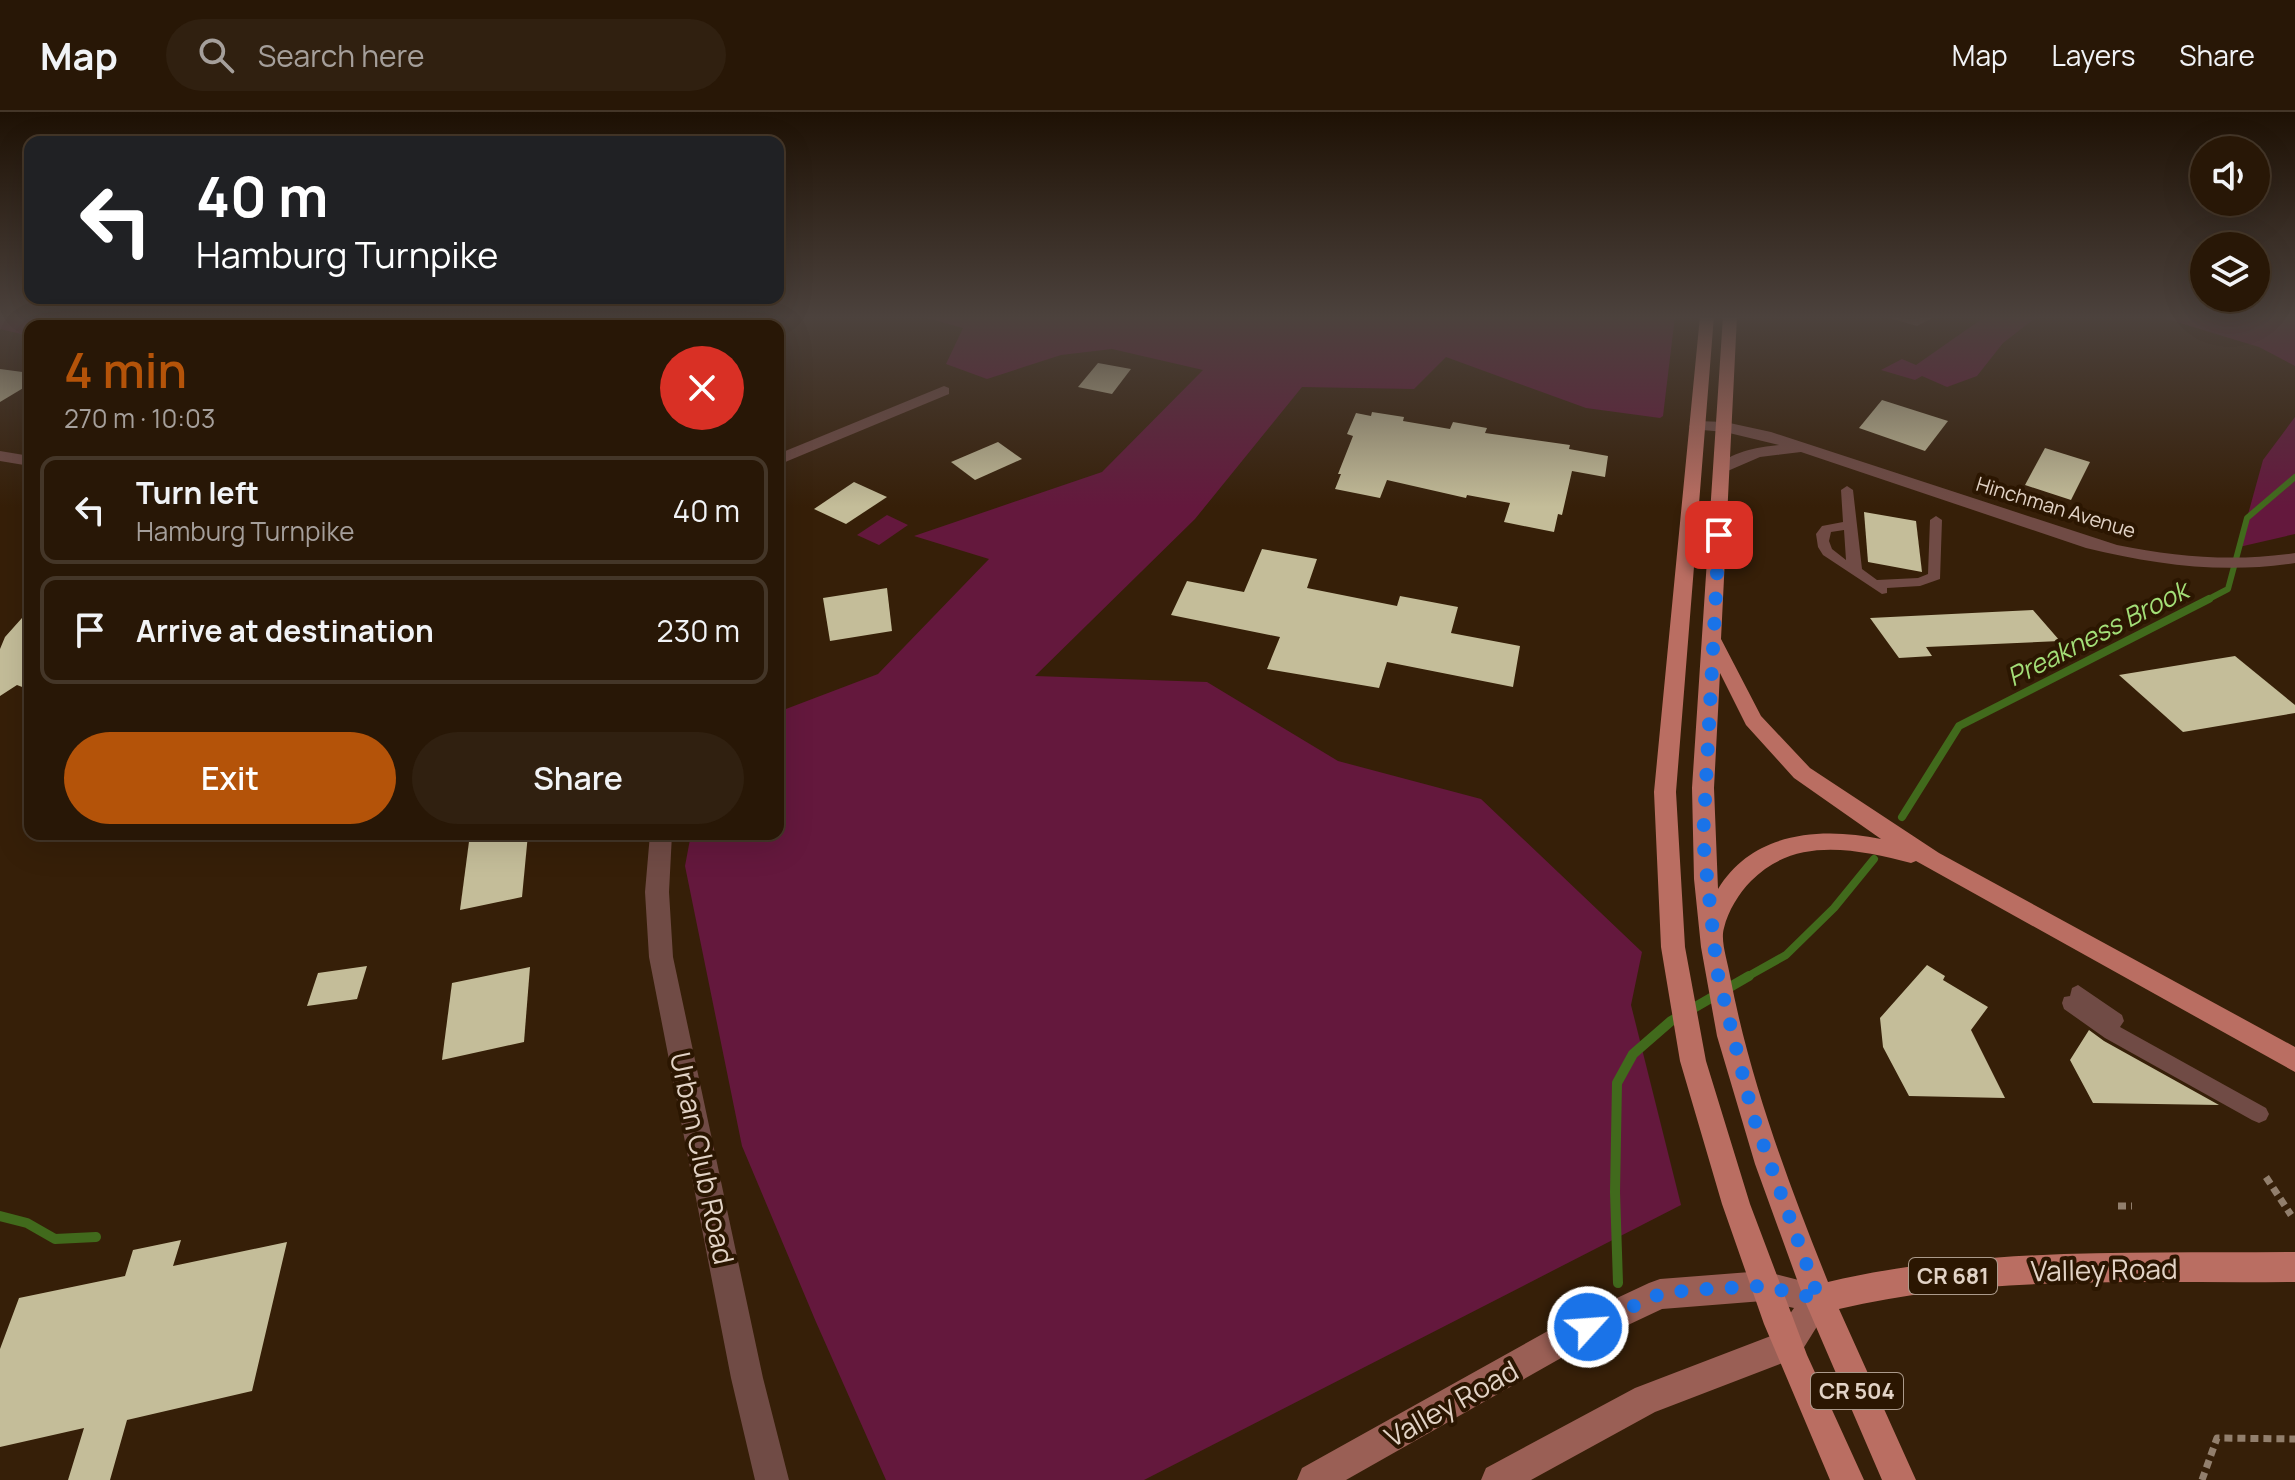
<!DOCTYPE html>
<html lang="en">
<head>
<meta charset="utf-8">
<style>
	body { margin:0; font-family:Manrope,sans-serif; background:#302010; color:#f1f3f6; height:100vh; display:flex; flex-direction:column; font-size:30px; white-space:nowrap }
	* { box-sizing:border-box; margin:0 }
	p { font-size:26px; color:#a59f9b }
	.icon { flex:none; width:44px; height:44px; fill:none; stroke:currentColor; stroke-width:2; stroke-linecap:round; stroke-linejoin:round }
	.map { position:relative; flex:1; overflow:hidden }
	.details { position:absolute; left:24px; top:208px; width:760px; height:520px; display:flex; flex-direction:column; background:#281706; border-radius:16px; box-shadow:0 8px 32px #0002,0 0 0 2px #443628 }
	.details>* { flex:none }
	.top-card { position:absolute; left:24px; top:24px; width:760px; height:168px; border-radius:16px; box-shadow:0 8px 32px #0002,0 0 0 2px #443628; background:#202124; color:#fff; overflow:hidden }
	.controls { position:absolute; left:2190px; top:24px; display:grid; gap:16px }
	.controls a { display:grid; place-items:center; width:80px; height:80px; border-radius:50%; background:#281706; box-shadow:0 8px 32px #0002,0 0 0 2px #443628; font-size:40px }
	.pin { position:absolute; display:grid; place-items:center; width:68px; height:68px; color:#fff; margin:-34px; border-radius:16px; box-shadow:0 4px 12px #0006 }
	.me { position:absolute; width:88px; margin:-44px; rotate:64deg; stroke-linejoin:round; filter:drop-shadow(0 0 6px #0008) }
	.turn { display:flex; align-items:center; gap:28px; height:168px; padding:0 40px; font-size:36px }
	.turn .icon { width:104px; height:104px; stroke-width:2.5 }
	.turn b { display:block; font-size:56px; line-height:68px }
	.round { display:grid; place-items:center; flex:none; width:84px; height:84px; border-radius:42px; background:#302010 }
	.headline { display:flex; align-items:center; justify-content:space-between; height:136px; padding:0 40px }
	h1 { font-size:48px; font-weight:600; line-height:60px; color:#b45309 }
	.button { display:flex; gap:16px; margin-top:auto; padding:16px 40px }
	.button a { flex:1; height:92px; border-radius:48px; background:#b45309; color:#fff; font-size:32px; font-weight:600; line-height:92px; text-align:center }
	.button a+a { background:#302010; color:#f1f3f6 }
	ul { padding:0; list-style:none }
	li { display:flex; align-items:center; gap:24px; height:108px; margin:0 16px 12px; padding:0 24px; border:4px solid #443628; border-radius:16px }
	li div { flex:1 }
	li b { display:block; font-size:30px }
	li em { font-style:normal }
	header { display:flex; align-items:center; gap:48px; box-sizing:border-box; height:112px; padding:0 40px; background:#281706; border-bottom:2px solid #443628 }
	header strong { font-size:38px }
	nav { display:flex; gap:44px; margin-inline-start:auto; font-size:28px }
	.search { width:560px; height:72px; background:#302010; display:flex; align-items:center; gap:20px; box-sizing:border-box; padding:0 28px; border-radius:44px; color:#a59f9b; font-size:30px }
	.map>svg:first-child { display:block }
	.green { fill:#64183d }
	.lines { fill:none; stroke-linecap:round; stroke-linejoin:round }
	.stream-far2 { stroke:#416a1c; stroke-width:6 }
	.stream-far1 { stroke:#416a1c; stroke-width:8 }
	.stream { stroke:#416a1c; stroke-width:10 }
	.building { fill:#c4bd99 }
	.path { stroke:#927f6d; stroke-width:7; stroke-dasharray:8 5; stroke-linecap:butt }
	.service { fill:#704b45; fill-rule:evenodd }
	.minor { fill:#704b45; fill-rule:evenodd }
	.tertiary { fill:#704b45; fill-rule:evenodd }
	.secondary { fill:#9a5f55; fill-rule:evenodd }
	.primary { fill:#ba6e62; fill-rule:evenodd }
	.route { stroke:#1a73e8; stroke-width:14; stroke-dasharray:0 25.2 }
	.labels { text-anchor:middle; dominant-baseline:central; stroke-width:8; stroke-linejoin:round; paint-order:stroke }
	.far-street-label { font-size:20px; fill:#e2d3c6; stroke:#2b1601 }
	.shield { fill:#2b1601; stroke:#ab9a8b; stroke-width:2 }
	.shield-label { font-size:22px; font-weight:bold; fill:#e2d3c6 }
	.water-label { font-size:26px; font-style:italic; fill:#a3de77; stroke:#2b1601 }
	.near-street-label { font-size:28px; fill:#e2d3c6; stroke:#2b1601 }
</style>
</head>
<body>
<header>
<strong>Map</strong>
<div class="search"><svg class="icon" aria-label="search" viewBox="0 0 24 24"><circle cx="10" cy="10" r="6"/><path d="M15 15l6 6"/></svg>Search here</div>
<nav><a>Map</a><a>Layers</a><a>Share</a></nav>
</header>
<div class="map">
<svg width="2295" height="1368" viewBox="0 0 2295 1368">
	<rect width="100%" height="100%" fill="#361f08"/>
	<g class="green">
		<polygon points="0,204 785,204 768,214 30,214 30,224 0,217"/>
		<polygon points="919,204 1675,204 1663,304 1660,306 1586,296 1446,245 1414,277 1302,275 1195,407 1035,564 1207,570 1338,649 1481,687 1642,840 1631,893 1681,1093 1144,1368 886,1368 816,1210 742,1034 685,754 691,722 778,722 778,600 878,562 989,447 914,424 1102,360 1203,258 1112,237 1061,243 987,267 946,252 963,216"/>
		<polygon points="1986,204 2038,204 2003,231 1977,264 1947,275 1922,264 1915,268 1881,258 1902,247 1916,253"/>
		<polygon points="2157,204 2295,204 2295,254 2259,235"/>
		<polygon points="2295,305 2295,422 2239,435 2263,348"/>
		<polygon points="887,403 908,413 879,433 857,423"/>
	</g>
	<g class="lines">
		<polyline class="stream-far2" points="2205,489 2228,477 2247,406 2295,365"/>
		<g class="stream-far1">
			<polyline points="1902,705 1959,614 2209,487"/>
			<polyline points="1745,866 1786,843 1834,796 1874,747"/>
		</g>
		<g class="stream">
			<polyline points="0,1104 27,1111 55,1127 96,1125"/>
			<polyline points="1618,1171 1615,1080 1617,971 1633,942 1671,909 1749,864"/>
		</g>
	</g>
	<g class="building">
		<polygon points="1098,251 1131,257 1112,282 1078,275"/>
		<polygon points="0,257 30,261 30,272 0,290"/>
		<polygon points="1882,288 1948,309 1925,339 1859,316"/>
		<polygon points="1372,300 1404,305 1403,309 1450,317 1453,310 1487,316 1485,321 1570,333 1569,337 1608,344 1605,365 1572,359 1562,403 1558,402 1554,420 1504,410 1510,391 1467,383 1466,386 1387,368 1380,386 1335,377 1341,362 1338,362 1353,324 1347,322 1356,301 1371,304"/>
		<polygon points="998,330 1022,347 975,368 951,350"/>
		<polygon points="2045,336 2090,350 2071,388 2025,373"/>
		<polygon points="854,370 887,385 846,412 814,397"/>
		<polygon points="1864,400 1916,409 1922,460 1868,450"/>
		<polygon points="1262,437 1317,447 1307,476 1397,494 1400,484 1458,495 1451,521 1520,534 1513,575 1387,550 1379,576 1267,557 1280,525 1171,503 1187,469 1244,480"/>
		<polygon points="887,476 892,519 830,529 823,486"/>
		<polygon points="30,497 30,578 17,573 0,584 0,537 5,525"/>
		<polygon points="2033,498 2060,529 1926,535 1932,544 1899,546 1870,506"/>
		<polygon points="2235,544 2295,593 2295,601 2183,620 2119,563"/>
		<polygon points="470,722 528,722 522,785 460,798"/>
		<polygon points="1927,853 1945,864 1943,868 1988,895 1971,918 2005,986 1909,984 1883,935 1880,906"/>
		<polygon points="367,854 357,887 307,894 318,861"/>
		<polygon points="530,855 524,930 442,948 452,871"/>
		<polygon points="2089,918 2104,929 2219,993 2093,991 2070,948"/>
		<polygon points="181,1128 173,1154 287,1130 252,1279 127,1308 110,1368 68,1368 84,1316 0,1335 0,1237 19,1186 125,1164 133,1138"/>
	</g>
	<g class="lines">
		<g class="path">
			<polyline points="2266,1065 2291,1103"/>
			<polyline points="2118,1094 2132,1094"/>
			<polyline points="2202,1368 2217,1326 2295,1327"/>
		</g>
		<g class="service">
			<path d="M1882 204C1892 204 1908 209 1916 207 1924 206 1928 204 1936 204L1917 214Z"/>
			<path d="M1847 374 1853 378 1862 457 1877 468 1918 466 1928 462 1930 408 1936 404 1942 408 1940 467 1920 474 1887 476V481L1882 482 1823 443 1818 435 1816 422 1822 414 1843 410 1841 378ZM1844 418 1846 448 1832 437 1829 429 1831 420Z"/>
			<polygon points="2078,873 2122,903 2124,909 2120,915 2266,996 2269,1002 2266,1008 2259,1011 2252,1008 2105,926 2064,897 2062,891 2064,885 2070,884 2072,876"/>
		</g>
		<g class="minor">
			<polygon points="944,274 949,276 949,282 778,353 778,342"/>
			<polygon points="0,339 30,344 30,354 0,349"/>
			<polygon points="650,722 672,722 669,780 673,845 763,1266 789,1368 755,1368 731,1266 649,845 645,780"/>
		</g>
		<path class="tertiary" d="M1697 309 1725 310 1771 320 2117 433C2177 445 2234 450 2295 441V451C2223 462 2156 453 2086 436L1801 340 1760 345 1723 361 1715 356C1730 340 1757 335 1779 333L1725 320 1691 317 1689 314Z"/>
		<polygon class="secondary" points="1763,1159 1830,1176 1834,1187 1798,1245 1655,1300 1531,1368 1481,1368 1486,1356 1635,1276 1776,1222 1794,1196 1763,1189 1662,1197 1577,1237 1346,1368 1297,1368 1302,1356 1555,1215 1649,1171 1660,1167"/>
		<g class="primary">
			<polygon points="1700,204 1714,204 1676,680 1685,835 1706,949 1750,1092 1807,1243 1864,1368 1830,1368 1764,1212 1722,1092 1680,949 1661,835 1654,680"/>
			<path d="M1723 204H1737L1721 527 1761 604 1810 656 1939 741 2295 935V960L1916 749 1911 751C1856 737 1795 724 1751 769 1739 781 1728 799 1724 816 1720 829 1728 850 1730 864 1750 969 1788 1070 1828 1170 1980 1134 2139 1142 2295 1140V1170C2144 1172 1987 1162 1839 1197L1916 1368H1882L1804 1187 1755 1052 1717 924 1701 835 1694 767 1692 676ZM1720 561 1746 613 1794 666 1881 727C1822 715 1753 719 1718 777L1714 676Z"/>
		</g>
	</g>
	<linearGradient id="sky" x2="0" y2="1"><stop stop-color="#1e1104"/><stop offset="0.52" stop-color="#4c423d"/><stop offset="1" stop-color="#4c423d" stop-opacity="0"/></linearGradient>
	<rect width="2295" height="395" fill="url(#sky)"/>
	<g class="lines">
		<polyline class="route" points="1588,1215 1660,1182 1690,1178 1763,1174 1819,1187 1753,1004 1717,859 1703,727 1719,423"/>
	</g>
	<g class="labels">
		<g class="far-street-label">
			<text transform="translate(2056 395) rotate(17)">Hinchman Avenue</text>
		</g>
		<g class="shield">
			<rect x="1909" y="1146" width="88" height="36" rx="6"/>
			<rect x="1811" y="1261" width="92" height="36" rx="6"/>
		</g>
		<g class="shield-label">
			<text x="1953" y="1164">CR 681</text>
			<text x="1857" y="1279">CR 504</text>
		</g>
		<g class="water-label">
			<text transform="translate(2097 521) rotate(-27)">Preakness Brook</text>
		</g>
		<g class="near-street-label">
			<text transform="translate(703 1046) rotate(78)">Urban Club Road</text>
			<text transform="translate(2104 1157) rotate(-1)">Valley Road</text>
			<text transform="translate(1451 1291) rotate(-29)">Valley Road</text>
		</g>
	</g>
</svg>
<div class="controls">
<a><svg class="icon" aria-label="sound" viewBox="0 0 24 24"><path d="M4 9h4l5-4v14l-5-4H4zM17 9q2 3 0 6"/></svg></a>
<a><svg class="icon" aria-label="layers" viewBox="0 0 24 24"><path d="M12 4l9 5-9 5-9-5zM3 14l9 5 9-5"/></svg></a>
</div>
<div class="pin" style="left:1719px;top:423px;background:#d93025"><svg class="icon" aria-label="arrive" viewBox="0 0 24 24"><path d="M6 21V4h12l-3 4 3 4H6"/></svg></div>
<svg class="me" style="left:1588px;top:1215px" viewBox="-20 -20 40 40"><circle r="17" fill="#1a73e8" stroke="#fff" stroke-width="3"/><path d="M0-11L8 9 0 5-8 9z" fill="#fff"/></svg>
<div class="top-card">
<div class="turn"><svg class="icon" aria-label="left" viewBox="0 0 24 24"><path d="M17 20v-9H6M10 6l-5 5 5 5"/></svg><div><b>40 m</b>Hamburg Turnpike</div></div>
</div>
<section class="details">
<div class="headline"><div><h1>4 min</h1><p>270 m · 10:03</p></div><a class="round" style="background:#d93025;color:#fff"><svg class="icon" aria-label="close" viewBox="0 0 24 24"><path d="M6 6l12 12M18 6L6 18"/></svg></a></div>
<ul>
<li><svg class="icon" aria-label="left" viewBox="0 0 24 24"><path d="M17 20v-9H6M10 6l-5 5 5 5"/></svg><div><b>Turn left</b><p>Hamburg Turnpike</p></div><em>40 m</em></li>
<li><svg class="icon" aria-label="arrive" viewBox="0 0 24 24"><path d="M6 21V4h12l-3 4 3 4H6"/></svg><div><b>Arrive at destination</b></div><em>230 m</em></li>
</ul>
<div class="button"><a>Exit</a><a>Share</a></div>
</section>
</div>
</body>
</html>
